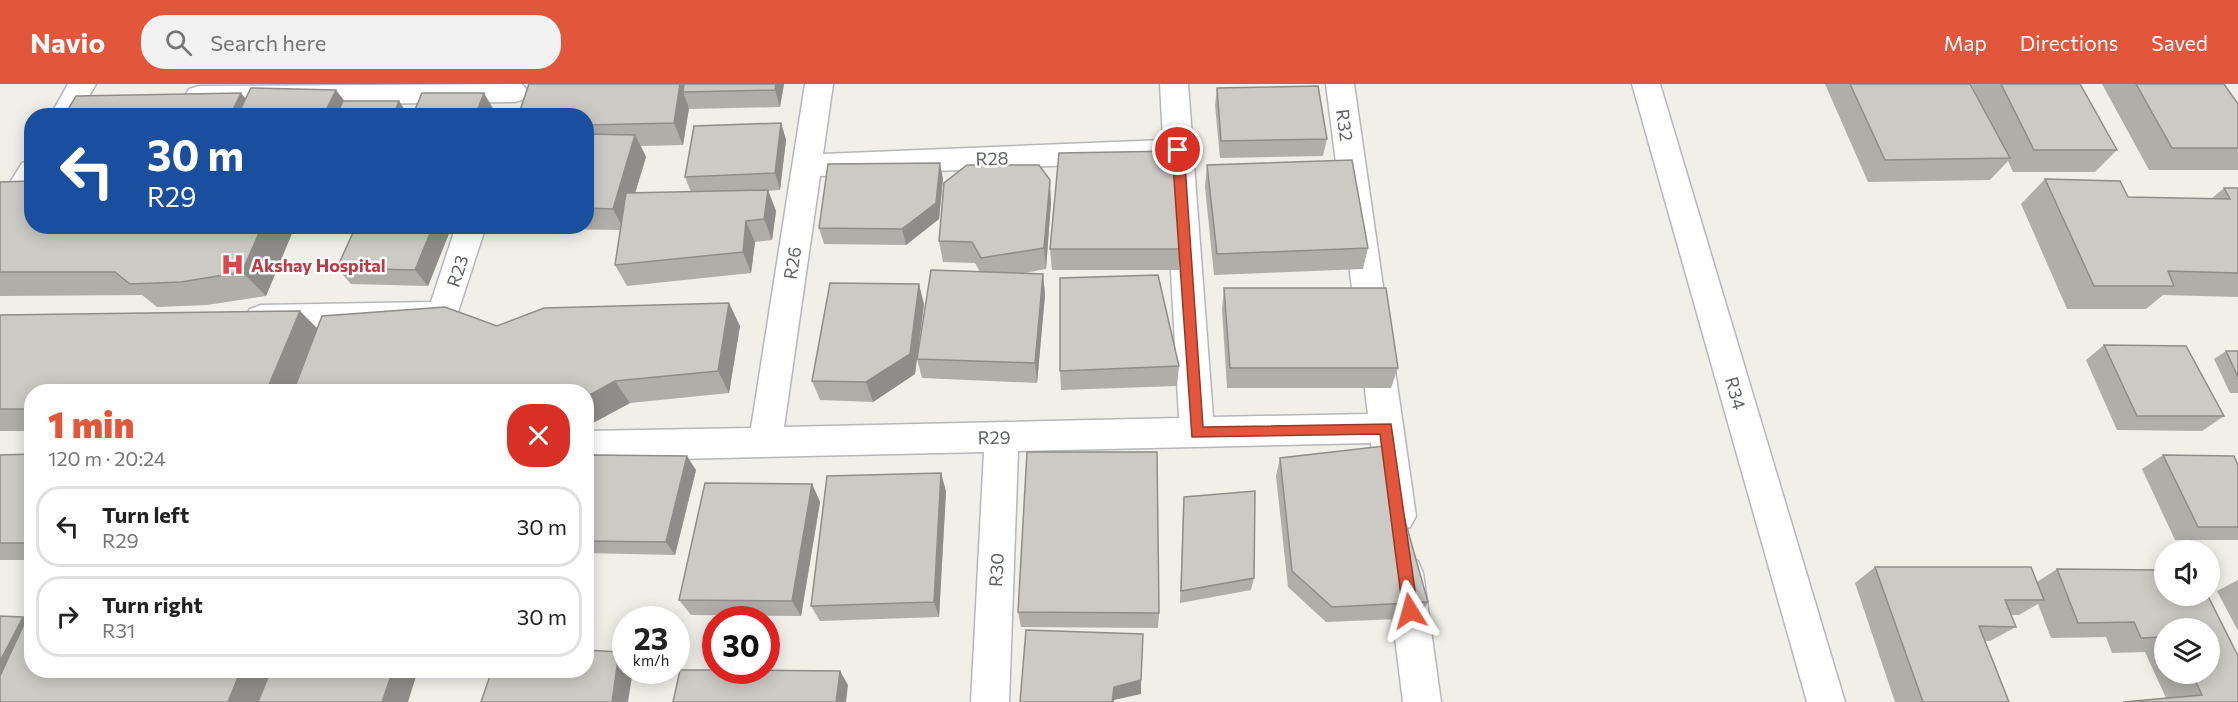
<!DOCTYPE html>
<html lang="en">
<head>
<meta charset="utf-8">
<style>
	body { margin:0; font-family:Commissioner,sans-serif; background:#f2f2f2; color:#222; height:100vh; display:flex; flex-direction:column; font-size:22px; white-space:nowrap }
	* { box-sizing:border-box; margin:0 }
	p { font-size:20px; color:#767676 }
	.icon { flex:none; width:33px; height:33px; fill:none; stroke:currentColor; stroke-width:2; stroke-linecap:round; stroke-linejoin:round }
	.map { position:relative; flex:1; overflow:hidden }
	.sheet { position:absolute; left:24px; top:300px; width:570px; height:294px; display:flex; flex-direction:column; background:#fff; border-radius:24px; box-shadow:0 3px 15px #0003 }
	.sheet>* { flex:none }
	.guide { position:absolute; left:24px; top:24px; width:570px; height:126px; border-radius:24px; box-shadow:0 3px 15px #0003; background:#1a4fa0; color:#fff; overflow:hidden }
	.controls { position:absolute; left:2154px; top:456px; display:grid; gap:12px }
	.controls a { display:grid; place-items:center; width:66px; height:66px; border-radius:50%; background:#fff; box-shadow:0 3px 15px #0003; font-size:30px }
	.speed { position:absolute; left:612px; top:522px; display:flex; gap:12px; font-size:30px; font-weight:700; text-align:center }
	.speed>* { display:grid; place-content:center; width:78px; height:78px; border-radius:50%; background:#fff; box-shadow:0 3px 15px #0003; line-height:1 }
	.speed small { font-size:15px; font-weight:400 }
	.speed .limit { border:9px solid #d22; background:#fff; color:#111 }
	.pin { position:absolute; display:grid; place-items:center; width:51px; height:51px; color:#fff; margin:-26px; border:3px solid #fff; border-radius:50%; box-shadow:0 2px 6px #0007 }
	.me { position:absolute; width:66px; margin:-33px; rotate:352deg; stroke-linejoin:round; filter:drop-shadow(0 0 4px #0008) }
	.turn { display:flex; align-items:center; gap:21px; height:126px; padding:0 24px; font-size:27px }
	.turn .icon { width:78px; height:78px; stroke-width:2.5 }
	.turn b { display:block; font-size:42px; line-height:51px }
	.round { display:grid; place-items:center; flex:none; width:63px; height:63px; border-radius:24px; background:#f2f2f2 }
	.overview { display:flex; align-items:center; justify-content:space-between; height:102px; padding:0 24px }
	h1 { font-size:36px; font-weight:800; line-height:45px; color:#e2573c }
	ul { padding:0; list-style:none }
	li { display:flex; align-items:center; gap:18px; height:81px; margin:0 12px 9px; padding:0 12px; border:3px solid #e0e0e0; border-radius:24px }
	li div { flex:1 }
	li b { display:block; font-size:22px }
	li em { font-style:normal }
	header { display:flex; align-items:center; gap:36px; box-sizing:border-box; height:84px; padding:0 30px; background:#e2573c; color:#fff }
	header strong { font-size:28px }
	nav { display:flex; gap:33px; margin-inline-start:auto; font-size:21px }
	.search { width:420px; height:54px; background:#f2f2f2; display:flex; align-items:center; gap:15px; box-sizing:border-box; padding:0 21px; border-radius:24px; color:#767676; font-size:22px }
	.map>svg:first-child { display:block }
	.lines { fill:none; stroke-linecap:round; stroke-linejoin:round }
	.street-casing { stroke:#b5b7bb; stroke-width:3 }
	.street { fill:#fff; fill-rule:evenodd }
	.wall { fill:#afaea9; fill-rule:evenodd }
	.shaded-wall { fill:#8f8d89 }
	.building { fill:#cccac4; stroke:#8f8d89; stroke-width:1.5 }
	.route { fill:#e2573c; stroke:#933927; stroke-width:1.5 }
	.labels { text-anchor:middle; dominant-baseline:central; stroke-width:5; stroke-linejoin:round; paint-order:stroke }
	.street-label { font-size:18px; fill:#5f6267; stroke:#fff }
	.health-label { font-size:18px; font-weight:bold; fill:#be3a42; stroke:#fff; text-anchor:start }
</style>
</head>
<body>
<header>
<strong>Navio</strong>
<div class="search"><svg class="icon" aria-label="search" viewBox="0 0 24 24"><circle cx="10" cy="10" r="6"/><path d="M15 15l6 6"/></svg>Search here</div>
<nav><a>Map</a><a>Directions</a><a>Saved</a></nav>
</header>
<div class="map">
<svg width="2238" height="618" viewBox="0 0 2238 618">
	<rect width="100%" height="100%" fill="#f0efe8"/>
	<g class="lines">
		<defs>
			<g id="street">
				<polygon points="68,0 96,0 78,32 50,32"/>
				<polygon points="522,0 529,8 525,15 515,18 199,22 189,19 185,12 189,5 199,2"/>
				<path d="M805 0H833L823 70 1163 56 1160 0H1188L1213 333 1368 330 1326 0H1354L1416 432 1410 443 1398 448 1386 443 1380 432 1371 359 1018 367 1009 618H971L984 368 586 377V347L751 344ZM1165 77 1179 334 784 343 820 92Z"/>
				<polygon points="1632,0 1660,0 1845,618 1807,618"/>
				<polygon points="32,76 32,113 11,149 0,153 0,115 22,79"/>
				<polygon points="456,142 486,142 454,240 443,244 261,247 250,243 245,234 250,225 261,221 431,218"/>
				<polygon points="1405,472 1418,477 1423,489 1441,618 1403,618 1387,489 1392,477"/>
			</g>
		</defs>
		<use href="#street" class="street-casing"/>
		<use href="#street" class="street"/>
	</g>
	<g class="wall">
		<polygon points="529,0 784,0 780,23 690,25 689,24 683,61 641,62 646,73 635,109 691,108 685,93 781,39 786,56 780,106 768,107 776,127 772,156 755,158 751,189 627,202 615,181 620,146 490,144 489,142 586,142 586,32"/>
		<polygon points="1825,0 1970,0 1982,22 1971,0 2080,0 2117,66 2095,88 2013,88 2008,77 1990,96 1868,98"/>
		<polygon points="2102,0 2224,0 2238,64 2238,86 2149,86"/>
		<polygon points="1217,4 1327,55 1323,72 1220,74 1215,21"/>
		<polygon points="1207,81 1368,164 1363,185 1214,191 1205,103"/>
		<polygon points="943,95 939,135 906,161 824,160 819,144"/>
		<polygon points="2045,95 2128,113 2211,115 2224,104 2238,104 2238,213 2163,211 2146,225 2067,225 2021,120"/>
		<polygon points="0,98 32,142 295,142 266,212 207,221 157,223 142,211 0,212"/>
		<polygon points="1051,118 1046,185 1019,190 1043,190 1045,211 1037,299 922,294 917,275 980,188 975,179 943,178 939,157"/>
		<polygon points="356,142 452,142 428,202 351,200 337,184"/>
		<polygon points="1050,165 1181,165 1179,186 1052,186"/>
		<polygon points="1224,204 1398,284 1391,304 1227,304 1222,225"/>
		<polygon points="924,220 915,290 873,318 820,316 812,297"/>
		<polygon points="0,231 317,244 497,242 740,242 729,309 630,319 593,339 586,339 586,308 32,308 32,347 0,347"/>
		<polygon points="2104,261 2224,332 2202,347 2117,346 2086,276"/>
		<polygon points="2226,267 2238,267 2238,309 2230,309 2214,275"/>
		<polygon points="1179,282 1177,302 1061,306 1060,287"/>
		<polygon points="32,370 32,476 0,476 0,371"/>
		<polygon points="2163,371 2238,381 2238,456 2175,456 2142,385"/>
		<polygon points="1280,374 1428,518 1420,534 1326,538 1288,503 1276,392"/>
		<polygon points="696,386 675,471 586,469 586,390"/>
		<polygon points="812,400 820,418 801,532 691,531 679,516"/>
		<polygon points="946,407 939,533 820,537 811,522"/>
		<polygon points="1184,413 1254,494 1251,506 1180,519 1183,426"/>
		<path d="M1875 483H2031L2037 498 2057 485 2164 486V512H2208L2238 572V618H2121L2166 614 2145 568 2112 569 2106 553 2051 554 2038 520 2019 531H2011L2016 543 1990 557H1985L2009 618H1895L1855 499ZM2164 544H2210V590H2164Z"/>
		<polygon points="2238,496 2238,547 2217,507"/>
		<polygon points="1018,528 1159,529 1158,544 1021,543"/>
	</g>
	<g class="shaded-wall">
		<polygon points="680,0 693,0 683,8 689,24 683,61 674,39"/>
		<polygon points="776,0 784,0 780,23 775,6"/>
		<polygon points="336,6 353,28 351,32 323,32"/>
		<polygon points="241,9 260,32 230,32"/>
		<polygon points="484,9 494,26 492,32 475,32"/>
		<polygon points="399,17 409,32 393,32"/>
		<polygon points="781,39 786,56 780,106 775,89"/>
		<polygon points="635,51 646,73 624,146 613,125"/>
		<polygon points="940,79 943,95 939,135 906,161 902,145"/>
		<polygon points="1050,96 1051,118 1046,185 1044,164"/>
		<polygon points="768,106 776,127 772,156 764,135"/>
		<polygon points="746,137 755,158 751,189 743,168"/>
		<polygon points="262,142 295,142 266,212 242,188"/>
		<polygon points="433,142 452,142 428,202 415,186"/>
		<polygon points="1043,190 1045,211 1037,299 1035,279"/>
		<polygon points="919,200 924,220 915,290 873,318 866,298"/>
		<polygon points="729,219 740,242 729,309 718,287"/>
		<polygon points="300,227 323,250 299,308 266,308"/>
		<polygon points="615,297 630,319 593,339 586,329 586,313"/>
		<polygon points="586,363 590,368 586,385"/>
		<polygon points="687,372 696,386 675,471 666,458"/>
		<polygon points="941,389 946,407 939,533 934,518"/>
		<polygon points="812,400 820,418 801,532 792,517"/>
		<polygon points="23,533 32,537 32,586 0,618 0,577"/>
		<polygon points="619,568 626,574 626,586 633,586 628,618 612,618"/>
		<polygon points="241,586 276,586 263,618 228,618"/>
		<polygon points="393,586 418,586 408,618 382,618"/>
		<polygon points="840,587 848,601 846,618 836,618"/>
		<polygon points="1141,596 1141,610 1114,616 1114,618 1112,618 1114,603"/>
	</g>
	<g class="building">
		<polygon points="529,0 680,0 674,39 586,41 586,32 518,32"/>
		<polygon points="684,0 776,0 775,6 683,8"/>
		<polygon points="1850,0 1970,0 2010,74 1885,76"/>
		<polygon points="2001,0 2080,0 2117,66 2034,66"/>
		<polygon points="2136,0 2224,0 2238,20 2238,64 2172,64"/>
		<polygon points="1318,2 1327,55 1221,57 1217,4"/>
		<polygon points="251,4 336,6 323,32 237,32"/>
		<polygon points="241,9 230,32 64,32 76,12"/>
		<polygon points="422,9 484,9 475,32 402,32 414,28"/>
		<polygon points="343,17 399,17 393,32 336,32"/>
		<polygon points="781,39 775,89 685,93 694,42"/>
		<polygon points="586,50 635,51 613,125 586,124"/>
		<polygon points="1176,67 1181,165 1050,165 1059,69"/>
		<polygon points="1352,76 1368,164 1217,170 1207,81"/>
		<polygon points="940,79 936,119 902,145 819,144 828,80"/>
		<polygon points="967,81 1039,81 1050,96 1044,164 981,174 972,158 939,157 944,99"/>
		<polygon points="2045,95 2120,97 2128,113 2230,115 2224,104 2238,104 2238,189 2168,187 2174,202 2094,202"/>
		<polygon points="32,97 32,142 262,142 242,188 181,198 130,200 115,188 0,188 0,98"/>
		<polygon points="768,106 764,135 746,137 743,168 615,181 626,109"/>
		<polygon points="356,142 433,142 415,186 337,184"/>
		<polygon points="931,186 1043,190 1035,279 917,275"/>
		<polygon points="1158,191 1179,282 1060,287 1060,194"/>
		<polygon points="830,199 919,200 910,270 866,298 812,297"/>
		<polygon points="1224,204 1386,204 1398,284 1230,284"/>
		<polygon points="729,219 718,287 615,297 586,313 586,308 293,308 322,232 445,223 497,242 544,224"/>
		<polygon points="300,227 266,308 32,308 32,325 0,325 0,231"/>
		<polygon points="2104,261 2186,262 2224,332 2137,332"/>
		<polygon points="2226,267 2238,267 2238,293"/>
		<polygon points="1384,362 1428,518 1332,523 1292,487 1280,374"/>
		<polygon points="1027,368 1157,368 1159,529 1018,528"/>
		<polygon points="32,370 32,459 0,459 0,371"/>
		<polygon points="592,371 687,372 666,458 586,457 586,390"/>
		<polygon points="2163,371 2234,372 2238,381 2238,443 2198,443"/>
		<polygon points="941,389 934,518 811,522 827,392"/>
		<polygon points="705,399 812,400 792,517 679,516"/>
		<polygon points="1255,407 1254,494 1181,507 1184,413"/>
		<polygon points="1875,483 2031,483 2044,516 2005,516 2016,543 1979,542 2009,618 1923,618"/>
		<polygon points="2057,485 2164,486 2164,512 2208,512 2238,572 2238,618 2123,618 2202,611 2192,590 2210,590 2210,544 2164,544 2164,553 2141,554 2134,538 2078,539"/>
		<polygon points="0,532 23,533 0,577"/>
		<polygon points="25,538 32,538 32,586 241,586 228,618 0,618 0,592"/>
		<polygon points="1026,546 1143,550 1141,596 1114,603 1112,618 1020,618"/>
		<polygon points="586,566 619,568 612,618 481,618 492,586 586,586"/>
		<polygon points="271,586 393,586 382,618 258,618"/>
		<polygon points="680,586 716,586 840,587 836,618 673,618"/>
	</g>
	<polygon class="route" points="1178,62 1184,66 1203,343 1391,340 1418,527 1416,532 1405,532 1403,527 1380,350 1192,353 1172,66"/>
	<defs>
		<symbol id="hospital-bare" viewBox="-9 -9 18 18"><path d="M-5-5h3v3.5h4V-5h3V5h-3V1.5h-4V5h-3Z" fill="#e0444e" stroke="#fff" stroke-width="2.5" paint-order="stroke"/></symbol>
	</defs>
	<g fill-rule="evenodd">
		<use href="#hospital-bare" x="216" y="164" width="33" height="33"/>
	</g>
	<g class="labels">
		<g class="street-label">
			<text transform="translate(1345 41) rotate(82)">R32</text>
			<text transform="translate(992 74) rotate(-2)">R28</text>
			<text transform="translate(792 179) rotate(-81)">R26</text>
			<text transform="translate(457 187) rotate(-72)">R23</text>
			<text transform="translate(1736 309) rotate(74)">R34</text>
			<text transform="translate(994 353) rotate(-1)">R29</text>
			<text transform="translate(996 486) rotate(-87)">R30</text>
		</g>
		<g class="health-label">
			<text x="251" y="181">Akshay Hospital</text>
		</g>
	</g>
</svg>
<div class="controls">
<a><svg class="icon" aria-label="sound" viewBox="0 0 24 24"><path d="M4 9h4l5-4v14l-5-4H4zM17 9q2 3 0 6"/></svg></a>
<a><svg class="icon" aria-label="layers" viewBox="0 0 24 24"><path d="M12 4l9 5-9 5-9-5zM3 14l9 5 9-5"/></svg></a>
</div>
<div class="speed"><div>23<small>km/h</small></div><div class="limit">30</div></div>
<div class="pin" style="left:1178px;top:66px;background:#d93025"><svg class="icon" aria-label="arrive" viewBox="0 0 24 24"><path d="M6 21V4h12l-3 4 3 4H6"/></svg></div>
<svg class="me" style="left:1410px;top:527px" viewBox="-20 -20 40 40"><path d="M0-17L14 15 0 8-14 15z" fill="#e2573c" stroke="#fff" stroke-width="4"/></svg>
<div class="guide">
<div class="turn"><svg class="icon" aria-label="left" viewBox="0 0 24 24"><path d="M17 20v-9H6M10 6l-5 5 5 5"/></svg><div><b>30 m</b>R29</div></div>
</div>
<section class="sheet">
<div class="overview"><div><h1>1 min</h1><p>120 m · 20:24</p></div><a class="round" style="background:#d93025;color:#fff"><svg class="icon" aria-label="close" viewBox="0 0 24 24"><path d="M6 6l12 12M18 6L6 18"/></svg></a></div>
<ul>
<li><svg class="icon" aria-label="left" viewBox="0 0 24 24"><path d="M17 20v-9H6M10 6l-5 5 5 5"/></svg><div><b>Turn left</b><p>R29</p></div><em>30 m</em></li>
<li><svg class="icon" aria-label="right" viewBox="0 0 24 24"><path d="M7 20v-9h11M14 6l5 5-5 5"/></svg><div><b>Turn right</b><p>R31</p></div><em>30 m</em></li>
</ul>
</section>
</div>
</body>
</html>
